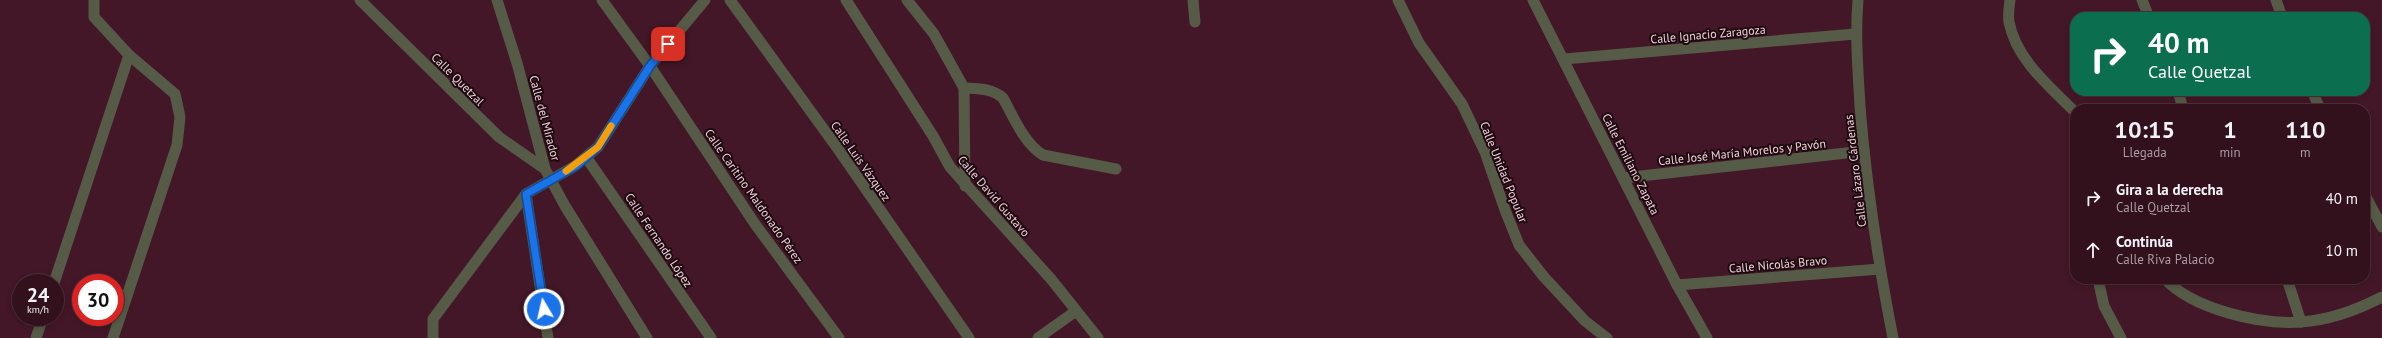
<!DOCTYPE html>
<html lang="es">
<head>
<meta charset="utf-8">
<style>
	body { margin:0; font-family:"PT Sans",sans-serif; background:#3d1f2a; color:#f1f3f6; height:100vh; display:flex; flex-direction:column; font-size:15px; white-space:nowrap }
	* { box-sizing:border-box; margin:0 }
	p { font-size:13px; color:#a89da4 }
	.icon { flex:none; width:22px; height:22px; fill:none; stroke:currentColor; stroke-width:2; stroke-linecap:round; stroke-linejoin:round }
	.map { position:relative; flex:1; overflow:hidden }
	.drawer { position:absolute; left:2070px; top:104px; width:300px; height:180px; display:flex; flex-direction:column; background:#32111d; border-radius:16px; box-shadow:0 2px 6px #0003,0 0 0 1px #4d313b }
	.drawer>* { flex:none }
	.banner { position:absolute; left:2070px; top:12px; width:300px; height:84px; border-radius:16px; box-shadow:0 2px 6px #0003,0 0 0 1px #4d313b; background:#0b6e4f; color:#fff; overflow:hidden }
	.speed { position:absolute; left:12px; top:274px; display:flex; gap:8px; font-size:20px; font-weight:700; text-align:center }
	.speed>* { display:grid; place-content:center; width:52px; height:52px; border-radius:50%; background:#32111d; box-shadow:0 2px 6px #0003,0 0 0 1px #4d313b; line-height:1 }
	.speed small { font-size:10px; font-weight:400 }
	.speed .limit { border:6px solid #d22; background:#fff; color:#111 }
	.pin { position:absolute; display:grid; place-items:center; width:34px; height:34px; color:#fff; margin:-17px; border-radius:8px; box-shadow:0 2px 6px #0006 }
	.me { position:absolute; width:44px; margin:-22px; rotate:351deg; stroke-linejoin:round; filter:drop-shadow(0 0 3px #0008) }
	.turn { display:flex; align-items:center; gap:14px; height:84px; padding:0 12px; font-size:18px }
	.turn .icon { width:52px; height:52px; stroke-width:2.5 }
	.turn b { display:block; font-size:28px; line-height:34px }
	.eta { display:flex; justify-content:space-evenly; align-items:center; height:68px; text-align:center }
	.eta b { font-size:24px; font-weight:700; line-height:28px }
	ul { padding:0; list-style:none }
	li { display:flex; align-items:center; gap:12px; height:52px; padding:0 12px }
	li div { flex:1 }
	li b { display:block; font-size:15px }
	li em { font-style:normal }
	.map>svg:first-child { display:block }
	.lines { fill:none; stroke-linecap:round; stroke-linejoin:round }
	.minor { stroke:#555b47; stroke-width:11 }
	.tertiary { stroke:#555b47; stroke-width:11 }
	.route-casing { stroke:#114b97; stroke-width:10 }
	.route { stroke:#1a73e8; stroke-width:7 }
	.slow { stroke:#f59e0b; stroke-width:7 }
	.labels { text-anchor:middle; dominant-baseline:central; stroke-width:4; stroke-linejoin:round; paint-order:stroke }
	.street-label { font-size:12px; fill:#efd1d8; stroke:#1e0a11 }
</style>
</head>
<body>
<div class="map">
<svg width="2382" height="338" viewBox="0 0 2382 338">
	<rect width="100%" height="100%" fill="#431727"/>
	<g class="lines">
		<g class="minor">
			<polyline points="94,0 94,17 129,55 175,94 180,117 177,145 113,338"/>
			<polyline points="360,0 499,137 545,169"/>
			<polyline points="602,0 650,66 755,224 839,338"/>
			<polyline points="730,0 838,149 969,338"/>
			<polyline points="846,0 933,136 950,167 1051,279 1098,338"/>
			<polyline points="907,0 934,34 964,88 965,186"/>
			<polyline points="1193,0 1195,22"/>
			<polyline points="1398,0 1419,43 1462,104 1485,152 1505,210 1519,245 1544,277 1585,321 1607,338"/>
			<polyline points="1533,0 1677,285 1707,338"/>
			<path d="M1858 0C1855 36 1858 70 1860 106 1866 184 1878 261 1893 338"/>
			<path d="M2010 0C2009 7 2008 15 2009 22 2016 59 2049 86 2075 112"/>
			<polyline points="2142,0 2149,17"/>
			<polyline points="2276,0 2282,17"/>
			<polyline points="1564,59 1855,34"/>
			<path d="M964 88C978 89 991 88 1003 98 1014 118 1024 143 1043 155L1116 169"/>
			<polyline points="2178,91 2183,109"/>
			<polyline points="2312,91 2320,109"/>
			<polyline points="586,157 711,338"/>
			<polyline points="1623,178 1864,151"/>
			<polyline points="526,194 548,338"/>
			<polyline points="2365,195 2382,227"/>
			<polyline points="2098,279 2104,306 2121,338"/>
			<path d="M2165 279C2193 309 2260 325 2301 322 2330 320 2357 310 2382 297"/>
			<polyline points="2287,279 2301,322"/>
			<polyline points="54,283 129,55"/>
			<polyline points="1677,285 1880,269"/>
			<polyline points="36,338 43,317"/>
			<polyline points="433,338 433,319 526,194 575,166 598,147 650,66 705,0"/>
			<polyline points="1038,338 1076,311"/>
		</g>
		<polyline class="tertiary" points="497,0 517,63 545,169 565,206 647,338"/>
	</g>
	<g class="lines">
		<defs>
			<polyline id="route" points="544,309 526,194 576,166 598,147 650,66 668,44"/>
		</defs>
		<use href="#route" class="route-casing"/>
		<use href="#route" class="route"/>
		<polyline class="slow" points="566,171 598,147 611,126"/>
	</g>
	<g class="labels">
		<g class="street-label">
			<text transform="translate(1708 34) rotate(-5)">Calle Ignacio Zaragoza</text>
			<text transform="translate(458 79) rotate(45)">Calle Quetzal</text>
			<text transform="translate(545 118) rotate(75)">Calle del Mirador</text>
			<text transform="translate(1742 152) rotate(-6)">Calle José María Morelos y Pavón</text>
			<text transform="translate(861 161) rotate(55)">Calle Luis Vázquez</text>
			<text transform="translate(1631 164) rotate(63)">Calle Emiliano Zapata</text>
			<text transform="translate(1855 171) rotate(-97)">Calle Lázaro Cárdenas</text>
			<text transform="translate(1504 172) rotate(68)">Calle Unidad Popular</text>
			<text transform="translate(754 196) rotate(55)">Calle Caritino Maldonado Pérez</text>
			<text transform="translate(994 196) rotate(49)">Calle David Gustavo</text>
			<text transform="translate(659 240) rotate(56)">Calle Fernando López</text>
			<text transform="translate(1778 264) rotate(-5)">Calle Nicolás Bravo</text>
		</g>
	</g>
</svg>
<div class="speed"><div>24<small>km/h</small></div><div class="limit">30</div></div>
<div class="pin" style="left:668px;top:44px;background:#d93025"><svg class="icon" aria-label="arrive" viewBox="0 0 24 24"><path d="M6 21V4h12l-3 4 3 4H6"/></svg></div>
<svg class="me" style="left:544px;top:309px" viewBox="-20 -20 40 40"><circle r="17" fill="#1a73e8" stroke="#fff" stroke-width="3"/><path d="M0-11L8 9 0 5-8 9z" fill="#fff"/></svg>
<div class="banner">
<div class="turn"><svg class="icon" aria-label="right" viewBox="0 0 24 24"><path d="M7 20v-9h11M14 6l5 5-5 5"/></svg><div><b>40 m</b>Calle Quetzal</div></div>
</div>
<section class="drawer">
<div class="eta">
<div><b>10:15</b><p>Llegada</p></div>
<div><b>1</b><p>min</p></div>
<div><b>110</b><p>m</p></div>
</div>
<ul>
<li><svg class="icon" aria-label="right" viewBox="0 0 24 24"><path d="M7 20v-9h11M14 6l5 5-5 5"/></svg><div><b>Gira a la derecha</b><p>Calle Quetzal</p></div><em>40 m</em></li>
<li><svg class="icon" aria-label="ahead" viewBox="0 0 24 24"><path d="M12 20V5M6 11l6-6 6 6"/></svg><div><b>Continúa</b><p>Calle Riva Palacio</p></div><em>10 m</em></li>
</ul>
</section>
</div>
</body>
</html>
